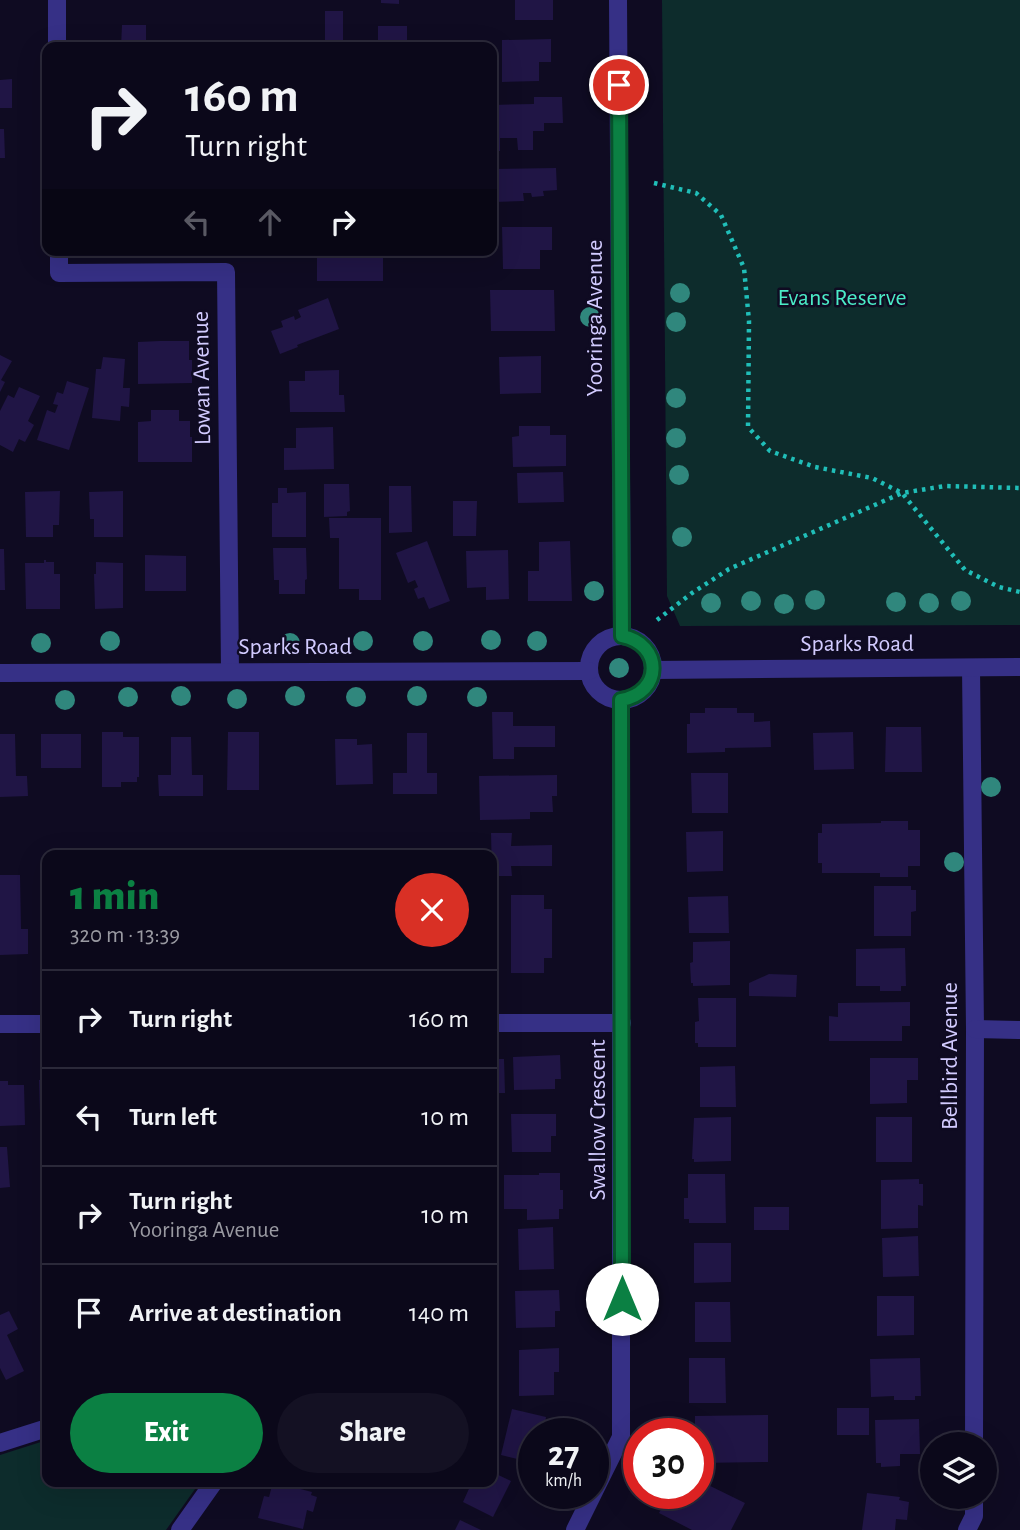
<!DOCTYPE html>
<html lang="en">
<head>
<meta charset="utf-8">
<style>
	body { margin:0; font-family:"Alegreya Sans",sans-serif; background:#141123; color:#f1f3f6; height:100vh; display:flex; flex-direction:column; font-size:26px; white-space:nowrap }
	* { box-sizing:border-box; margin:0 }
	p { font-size:23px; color:#9a9aa2 }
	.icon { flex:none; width:38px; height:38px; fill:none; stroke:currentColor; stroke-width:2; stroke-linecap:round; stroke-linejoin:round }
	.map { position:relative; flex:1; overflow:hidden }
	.panel { position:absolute; left:42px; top:850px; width:455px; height:637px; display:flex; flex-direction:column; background:#0b081a; border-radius:14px; box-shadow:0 7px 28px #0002,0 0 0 2px #2b2939 }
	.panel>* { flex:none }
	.top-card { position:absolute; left:42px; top:42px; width:455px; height:214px; border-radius:14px; box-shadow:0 7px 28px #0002,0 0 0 2px #2b2939; background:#0b081a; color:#f1f3f6; overflow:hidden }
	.buttons { position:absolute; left:920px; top:1432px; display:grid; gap:14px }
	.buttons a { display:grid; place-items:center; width:77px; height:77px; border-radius:50%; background:#0b081a; box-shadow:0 7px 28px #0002,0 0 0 2px #2b2939; font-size:35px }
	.speed { position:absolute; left:518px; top:1418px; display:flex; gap:14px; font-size:35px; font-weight:700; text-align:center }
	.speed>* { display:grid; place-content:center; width:91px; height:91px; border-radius:50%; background:#0b081a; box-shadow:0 7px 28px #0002,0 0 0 2px #2b2939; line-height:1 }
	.speed small { font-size:18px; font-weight:400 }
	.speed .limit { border:10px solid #d22; background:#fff; color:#111 }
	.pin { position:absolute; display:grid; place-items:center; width:60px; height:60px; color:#fff; margin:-30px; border:4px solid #fff; border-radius:50%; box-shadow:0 2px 7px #0007 }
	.me { position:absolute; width:77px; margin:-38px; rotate:0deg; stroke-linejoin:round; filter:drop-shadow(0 0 5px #0008) }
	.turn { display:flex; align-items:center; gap:24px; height:147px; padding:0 28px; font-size:32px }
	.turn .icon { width:91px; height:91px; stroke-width:2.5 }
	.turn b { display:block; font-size:49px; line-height:60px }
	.lanes { display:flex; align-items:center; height:66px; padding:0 28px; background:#0003; justify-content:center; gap:35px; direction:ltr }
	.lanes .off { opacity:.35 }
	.round { display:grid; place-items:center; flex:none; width:74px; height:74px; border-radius:37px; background:#141123 }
	.summary { display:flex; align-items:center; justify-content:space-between; height:119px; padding:0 28px }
	h1 { font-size:42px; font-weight:800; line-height:52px; color:#0b8043 }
	.primary-button { display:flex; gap:14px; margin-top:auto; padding:14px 28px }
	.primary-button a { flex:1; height:80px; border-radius:42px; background:#0b8043; color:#fff; font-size:28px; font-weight:800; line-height:80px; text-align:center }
	.primary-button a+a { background:#141123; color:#f1f3f6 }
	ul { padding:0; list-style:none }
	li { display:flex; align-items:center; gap:21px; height:98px; padding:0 28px; border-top:2px solid #2b2939 }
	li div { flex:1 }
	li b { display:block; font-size:26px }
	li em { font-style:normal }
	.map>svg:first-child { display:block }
	.green { fill:#0d2c2c }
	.building { fill:#201545 }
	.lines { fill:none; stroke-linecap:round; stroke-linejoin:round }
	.path { stroke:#20beb8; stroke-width:4.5; stroke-dasharray:3.5 5; stroke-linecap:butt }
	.minor { stroke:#363086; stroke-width:18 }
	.tertiary { stroke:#363086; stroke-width:18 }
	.tree { fill:#30877d }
	.route-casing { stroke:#07532c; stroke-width:18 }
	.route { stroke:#0b8043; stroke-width:12 }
	.labels { text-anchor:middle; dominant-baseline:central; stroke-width:5; stroke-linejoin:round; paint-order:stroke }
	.park-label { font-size:24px; fill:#4becc7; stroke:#0f0b22 }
	.street-label { font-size:24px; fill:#d2cbff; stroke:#0f0b22 }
</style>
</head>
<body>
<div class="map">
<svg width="1020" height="1530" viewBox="0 0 1020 1530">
	<rect width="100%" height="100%" fill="#0f0b22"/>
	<g class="green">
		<polygon points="662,0 1020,0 1020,625 680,626 667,596"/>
		<polygon points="47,1440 47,1482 200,1482 166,1530 0,1530 0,1455"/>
	</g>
	<g class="building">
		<polygon points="381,0 399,0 399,4 381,3"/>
		<rect x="515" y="0" width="38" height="20"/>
		<rect x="325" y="11" width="18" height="36"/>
		<polygon points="122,25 146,25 146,47 121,47"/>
		<rect x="378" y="26" width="29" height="21"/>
		<polygon points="551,39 551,62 539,62 539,81 502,82 502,40"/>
		<polygon points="12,79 12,108 0,108 0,80"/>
		<polygon points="534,97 562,97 563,123 544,123 544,131 533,131 533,150 518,150 517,138 500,138 500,151 492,151 492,105 534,104"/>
		<polygon points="0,129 4,129 5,158 0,158"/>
		<polygon points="556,168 557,190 543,191 544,196 532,197 531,193 523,193 524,201 493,202 492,169"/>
		<polygon points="502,227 552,227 552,250 540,250 540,269 503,269"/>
		<polygon points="323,250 383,250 383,281 317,281 317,253 323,253"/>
		<polygon points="490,290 554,290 555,331 491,331"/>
		<polygon points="328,298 339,329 297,345 298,347 280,354 271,331 283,327 281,321 294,316 295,320 301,317 298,310"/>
		<polygon points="160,341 189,341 189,360 192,360 192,383 138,384 138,342"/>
		<polygon points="0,355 12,361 1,380 5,382 0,392"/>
		<polygon points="541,356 541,393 500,394 499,357"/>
		<polygon points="103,357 125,359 123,388 130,388 129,407 121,406 120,421 92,418 96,369 101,369"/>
		<polygon points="339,370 339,395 344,395 345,412 290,412 289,381 305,381 305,371"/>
		<polygon points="67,381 89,388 69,450 37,440 47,410 55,413 58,405 53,404 57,392 63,394"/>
		<polygon points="19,387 40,396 28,421 34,425 25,442 19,439 13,452 0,445 0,411 8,395 14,398"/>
		<polygon points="151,410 179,410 179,421 190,421 190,437 192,437 192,462 138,462 138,422 151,421"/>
		<polygon points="519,426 550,426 550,435 566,435 566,466 513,467 512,437 519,436"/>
		<polygon points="333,427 334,469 284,470 284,448 296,448 296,428"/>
		<polygon points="563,472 564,502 518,503 517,473"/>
		<polygon points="324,484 349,484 350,511 347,512 347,516 324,517"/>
		<polygon points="389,486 411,486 412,532 389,533"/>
		<polygon points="278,488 287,488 287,493 306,492 306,537 272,537 272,503 278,503"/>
		<polygon points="60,491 59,525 53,525 53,537 26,537 25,492"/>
		<polygon points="123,491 123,537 94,537 94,519 90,519 89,492"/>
		<polygon points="453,501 477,501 476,536 453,536"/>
		<polygon points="329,518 381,518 381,600 359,600 359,589 339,589 339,538 330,538"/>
		<polygon points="427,541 450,601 429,609 424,597 418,599 414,589 418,587 415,580 408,583 396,553"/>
		<polygon points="570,541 572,601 528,601 528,571 539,571 539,542"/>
		<polygon points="273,548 306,548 307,579 305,580 305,594 279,594 279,580 274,580"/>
		<polygon points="0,549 4,549 5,590 0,590"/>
		<polygon points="508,550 509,599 486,600 486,587 467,588 466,551"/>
		<polygon points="145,555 186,556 186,591 145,591"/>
		<polygon points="44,560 46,560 46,562 54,562 54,574 60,574 60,609 26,609 25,563 44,563"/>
		<polygon points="96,562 123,563 123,608 95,609 94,574 96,574"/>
		<polygon points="705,708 737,708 737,713 754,713 754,722 770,721 771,747 725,748 725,752 687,753 687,724 690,724 690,713 705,713"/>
		<polygon points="492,712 513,712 513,726 555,726 555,747 514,747 514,759 493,759"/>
		<polygon points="886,727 921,727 922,772 885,772"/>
		<polygon points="102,732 123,732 123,737 139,737 139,777 137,777 137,782 121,782 121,787 102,787"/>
		<polygon points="228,732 259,732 259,790 227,790"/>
		<polygon points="853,732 854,769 814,770 813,733"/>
		<polygon points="407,733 427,733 427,773 437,773 437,794 393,794 393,773 407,773"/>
		<polygon points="0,734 15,734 16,776 27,776 28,796 0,797"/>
		<rect x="41" y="734" width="40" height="34"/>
		<polygon points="171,737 191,737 192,775 203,775 203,796 159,796 158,775 171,775"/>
		<polygon points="335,739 357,739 357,745 372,744 373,784 336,785"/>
		<polygon points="691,773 728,773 728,813 692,813"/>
		<polygon points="557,775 557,796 552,796 553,812 530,812 530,819 480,820 479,776"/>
		<polygon points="881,821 908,821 908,830 920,830 920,866 908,866 908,877 880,877 880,873 822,873 822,863 818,863 818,833 822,833 822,824 881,823"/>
		<polygon points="723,831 723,871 687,872 686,832"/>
		<polygon points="491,833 512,833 511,846 552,845 552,866 511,866 512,876 492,876"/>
		<polygon points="0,875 20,875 21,929 28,929 28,954 0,955"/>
		<polygon points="874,886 911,886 911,890 916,890 916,911 911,912 911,936 874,936"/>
		<polygon points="511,895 544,895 544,909 552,909 552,958 544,958 544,973 511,973"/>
		<polygon points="728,896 729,933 689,933 688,897"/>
		<polygon points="44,910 47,910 47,956 42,956 42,916 44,915"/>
		<polygon points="730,941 730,985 693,986 693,983 691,983 690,963 693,962 693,942"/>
		<polygon points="905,948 906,986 901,986 901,991 880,991 880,986 856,986 856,949"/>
		<polygon points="769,974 797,975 796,997 749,996 749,983"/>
		<polygon points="698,998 736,998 736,1047 698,1047 698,1043 695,1043 695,1022 699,1021"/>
		<polygon points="910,1002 910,1026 902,1026 902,1041 829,1041 829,1016 838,1017 838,1003"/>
		<polygon points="560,1055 561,1079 555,1079 555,1089 514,1090 513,1057"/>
		<polygon points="870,1058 918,1058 918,1080 907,1080 907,1103 870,1104"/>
		<polygon points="492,1059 504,1059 505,1093 492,1093"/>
		<polygon points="735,1066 736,1107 700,1107 700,1067"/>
		<polygon points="47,1079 47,1114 40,1114 39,1080"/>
		<polygon points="0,1081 8,1081 8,1085 24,1085 25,1125 0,1126"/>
		<polygon points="511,1114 556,1114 556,1136 551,1136 551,1152 512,1152"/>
		<polygon points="731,1117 731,1161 694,1162 694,1159 692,1159 694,1118"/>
		<rect x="876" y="1117" width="36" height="45"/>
		<polygon points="0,1147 7,1147 10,1187 0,1188"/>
		<polygon points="539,1173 560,1173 560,1190 563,1190 563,1209 559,1209 559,1219 527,1220 527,1209 504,1209 504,1175 539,1175"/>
		<polygon points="688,1174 725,1174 726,1223 689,1223 689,1219 684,1219 684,1198 688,1198"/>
		<polygon points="919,1179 919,1184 923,1184 923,1206 918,1205 918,1228 881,1229 881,1180"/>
		<rect x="492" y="1181" width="6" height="39"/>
		<rect x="754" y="1207" width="35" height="23"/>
		<polygon points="553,1227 554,1269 519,1270 518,1229"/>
		<polygon points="918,1236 919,1276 883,1277 882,1238"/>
		<polygon points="694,1243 731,1243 731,1282 694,1283"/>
		<polygon points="559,1290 560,1311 555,1311 555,1327 516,1328 515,1291"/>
		<polygon points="877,1296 914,1296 914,1335 877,1336"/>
		<polygon points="695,1302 730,1302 731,1342 695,1342"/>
		<polygon points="9,1311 18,1329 7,1335 24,1371 6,1380 0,1368 0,1315"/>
		<polygon points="47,1313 47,1330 46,1330 42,1314"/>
		<polygon points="559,1348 559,1372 554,1372 554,1395 519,1396 519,1350"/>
		<polygon points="689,1358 725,1358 726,1403 689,1403"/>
		<polygon points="920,1358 921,1396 915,1396 915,1400 894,1400 894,1396 871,1397 870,1359"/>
		<rect x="837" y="1408" width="32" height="27"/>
		<polygon points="512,1409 546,1417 543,1433 534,1433 534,1463 501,1455"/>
		<polygon points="768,1415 768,1462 698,1463 698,1433 695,1433 695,1416"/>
		<polygon points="919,1419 920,1454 900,1454 900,1466 881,1467 881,1463 876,1463 875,1420"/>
		<polygon points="492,1472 511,1481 493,1517 463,1502 472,1482 492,1482"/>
		<polygon points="698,1480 745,1503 731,1530 692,1530 659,1513 670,1493 698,1493"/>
		<polygon points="273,1482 312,1492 311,1495 317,1497 313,1512 307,1510 303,1529 258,1518 264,1496 269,1497"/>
		<polygon points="867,1493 900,1497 899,1500 909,1502 907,1520 896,1519 895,1530 862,1530"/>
		<polygon points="460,1520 481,1530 455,1530"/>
	</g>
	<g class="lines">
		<g class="path">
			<polyline points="654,183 696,193 721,215 744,268 749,321 748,427 770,451 815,467 872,478 902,493 965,570 999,587 1020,592"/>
			<polyline points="657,620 692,593 729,569 902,493 945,486 1020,488"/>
		</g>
		<g class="minor">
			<polyline points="57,0 57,47"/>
			<polyline points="618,0 622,636"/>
			<polyline points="59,250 59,273 226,272 230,671"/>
			<polyline points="971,668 975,1029 974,1444"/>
			<polyline points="492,1023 622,1023"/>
			<polyline points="0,1024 47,1024"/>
			<polyline points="975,1029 1020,1030"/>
			<polyline points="0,1443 47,1428"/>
			<polyline points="180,1530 214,1482"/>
			<polyline points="575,1530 621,1437 621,700"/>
			<polyline points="967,1530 974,1516 974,1496"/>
		</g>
		<g class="tertiary">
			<circle cx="621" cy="668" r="32"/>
			<polyline points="653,670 1020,667"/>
			<polyline points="0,673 589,671"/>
		</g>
	</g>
	<g class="tree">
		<circle cx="680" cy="293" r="10"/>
		<circle cx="590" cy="317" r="10"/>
		<circle cx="676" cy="322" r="10"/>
		<circle cx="676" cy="398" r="10"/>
		<circle cx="676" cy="438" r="10"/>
		<circle cx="679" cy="475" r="10"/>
		<circle cx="682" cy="537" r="10"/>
		<circle cx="594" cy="591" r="10"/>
		<circle cx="815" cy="600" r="10"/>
		<circle cx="751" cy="601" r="10"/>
		<circle cx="961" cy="601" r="10"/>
		<circle cx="896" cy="602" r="10"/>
		<circle cx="711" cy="603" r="10"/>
		<circle cx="929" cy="603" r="10"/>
		<circle cx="784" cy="604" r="10"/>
		<circle cx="491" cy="640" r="10"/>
		<circle cx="110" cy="641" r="10"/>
		<circle cx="363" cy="641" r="10"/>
		<circle cx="423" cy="641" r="10"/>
		<circle cx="537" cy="641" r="10"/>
		<circle cx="41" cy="643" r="10"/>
		<circle cx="290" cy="643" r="10"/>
		<circle cx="619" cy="668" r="10"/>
		<circle cx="181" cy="696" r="10"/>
		<circle cx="295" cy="696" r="10"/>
		<circle cx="417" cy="696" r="10"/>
		<circle cx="128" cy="697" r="10"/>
		<circle cx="356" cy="697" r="10"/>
		<circle cx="477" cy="697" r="10"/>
		<circle cx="237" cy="699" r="10"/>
		<circle cx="65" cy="700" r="10"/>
		<circle cx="991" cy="787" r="10"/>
		<circle cx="954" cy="862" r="10"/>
	</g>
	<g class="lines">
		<defs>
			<path id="route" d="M619 85 622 636C663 644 663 693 621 700L622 1299"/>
		</defs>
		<use href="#route" class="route-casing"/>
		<use href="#route" class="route"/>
	</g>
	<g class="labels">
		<g class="park-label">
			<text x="842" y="298">Evans Reserve</text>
		</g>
		<g class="street-label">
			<text transform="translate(595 318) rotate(-90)">Yooringa Avenue</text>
			<text transform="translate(202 378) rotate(-91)">Lowan Avenue</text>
			<text x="857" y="644">Sparks Road</text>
			<text x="295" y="647">Sparks Road</text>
			<text transform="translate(950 1056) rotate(-90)">Bellbird Avenue</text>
			<text transform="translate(598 1120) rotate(-90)">Swallow Crescent</text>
		</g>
	</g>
</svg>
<div class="buttons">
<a><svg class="icon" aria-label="layers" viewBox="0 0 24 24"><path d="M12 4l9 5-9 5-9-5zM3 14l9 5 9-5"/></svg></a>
</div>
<div class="speed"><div>27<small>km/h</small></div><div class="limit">30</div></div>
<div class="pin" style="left:619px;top:85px;background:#d93025"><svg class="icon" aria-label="arrive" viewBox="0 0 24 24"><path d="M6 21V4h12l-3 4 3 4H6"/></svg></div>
<svg class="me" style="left:622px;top:1299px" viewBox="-20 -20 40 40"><circle r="19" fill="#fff"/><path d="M0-13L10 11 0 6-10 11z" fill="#0b8043"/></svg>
<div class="top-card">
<div class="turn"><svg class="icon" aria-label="right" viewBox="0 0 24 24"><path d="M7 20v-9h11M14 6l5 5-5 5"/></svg><div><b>160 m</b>Turn right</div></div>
<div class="lanes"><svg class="icon off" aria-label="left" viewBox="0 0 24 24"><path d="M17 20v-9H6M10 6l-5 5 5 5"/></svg><svg class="icon off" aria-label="ahead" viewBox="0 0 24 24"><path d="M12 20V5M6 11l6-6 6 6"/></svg><svg class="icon" aria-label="right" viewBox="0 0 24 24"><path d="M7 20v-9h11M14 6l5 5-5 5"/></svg></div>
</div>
<section class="panel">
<div class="summary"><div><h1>1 min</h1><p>320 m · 13:39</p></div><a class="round" style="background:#d93025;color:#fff"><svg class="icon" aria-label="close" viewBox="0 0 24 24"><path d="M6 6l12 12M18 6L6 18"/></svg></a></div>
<ul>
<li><svg class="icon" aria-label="right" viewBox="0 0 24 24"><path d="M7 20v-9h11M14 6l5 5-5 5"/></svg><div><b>Turn right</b></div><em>160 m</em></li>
<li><svg class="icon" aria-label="left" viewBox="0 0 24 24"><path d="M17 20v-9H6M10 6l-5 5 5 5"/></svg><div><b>Turn left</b></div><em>10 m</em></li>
<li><svg class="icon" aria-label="right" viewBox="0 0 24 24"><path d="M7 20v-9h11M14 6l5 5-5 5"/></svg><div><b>Turn right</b><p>Yooringa Avenue</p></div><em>10 m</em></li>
<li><svg class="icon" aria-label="arrive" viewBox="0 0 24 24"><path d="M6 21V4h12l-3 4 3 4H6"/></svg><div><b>Arrive at destination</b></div><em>140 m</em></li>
</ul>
<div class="primary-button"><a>Exit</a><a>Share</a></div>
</section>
</div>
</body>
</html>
